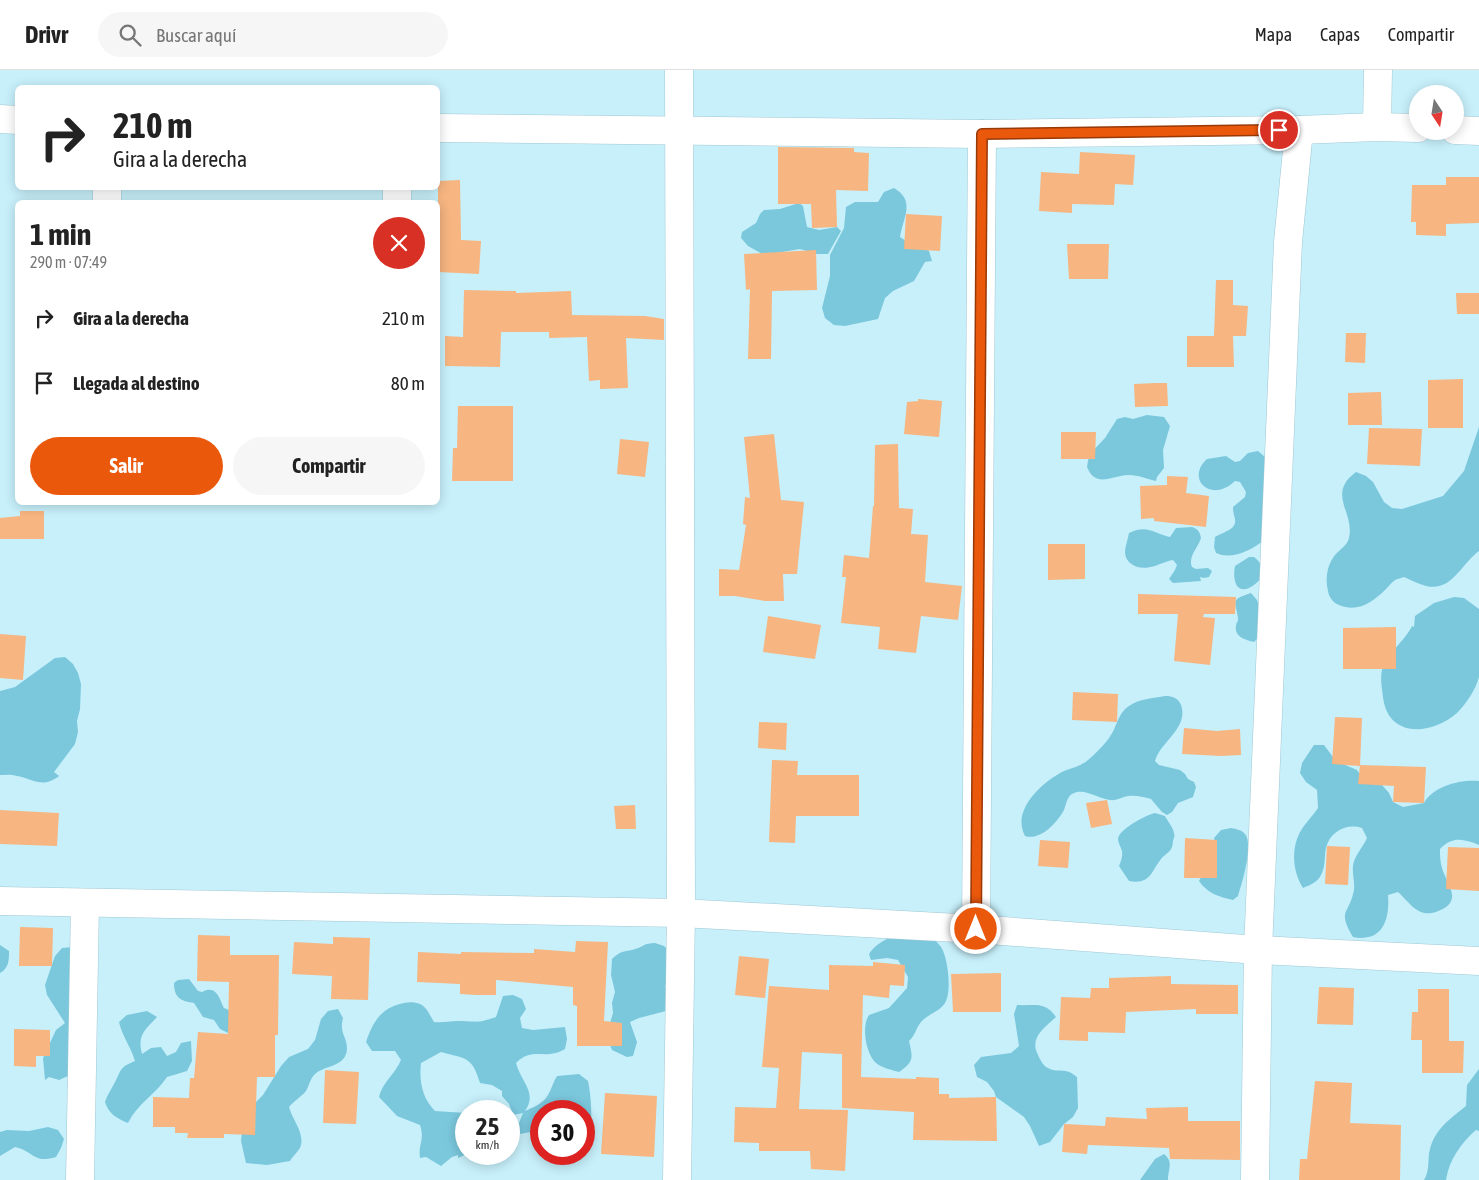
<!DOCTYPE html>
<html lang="es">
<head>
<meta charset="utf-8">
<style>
	body { margin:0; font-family:"Asap Condensed",sans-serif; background:#f6f6f6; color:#222; height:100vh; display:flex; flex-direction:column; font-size:19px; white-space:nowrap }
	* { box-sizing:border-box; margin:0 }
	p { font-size:16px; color:#767676 }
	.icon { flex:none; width:28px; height:28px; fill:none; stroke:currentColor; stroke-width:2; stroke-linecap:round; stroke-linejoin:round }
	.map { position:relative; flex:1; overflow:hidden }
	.side { position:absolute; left:15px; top:130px; width:425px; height:305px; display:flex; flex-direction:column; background:#fff; border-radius:8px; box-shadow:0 2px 12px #0003 }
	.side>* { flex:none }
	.top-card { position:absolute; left:15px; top:15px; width:425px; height:105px; border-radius:8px; box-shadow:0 2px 12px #0003; background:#fff; color:#222; overflow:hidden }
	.needle { width:32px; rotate:168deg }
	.controls { position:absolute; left:1409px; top:15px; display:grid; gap:10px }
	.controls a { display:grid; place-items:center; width:55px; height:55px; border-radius:50%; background:#fff; box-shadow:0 2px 12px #0003; font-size:25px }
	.speed { position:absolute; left:455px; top:1030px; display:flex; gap:10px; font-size:25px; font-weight:700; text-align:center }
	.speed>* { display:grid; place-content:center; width:65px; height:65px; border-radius:50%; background:#fff; box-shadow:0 2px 12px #0003; line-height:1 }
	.speed small { font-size:12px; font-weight:400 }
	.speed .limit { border:8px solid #d22; background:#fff; color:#111 }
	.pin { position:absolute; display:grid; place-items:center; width:42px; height:42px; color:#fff; margin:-21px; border:2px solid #fff; border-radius:50%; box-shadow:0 1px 5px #0007 }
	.me { position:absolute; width:55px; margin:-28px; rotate:0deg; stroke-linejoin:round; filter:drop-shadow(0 0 4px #0008) }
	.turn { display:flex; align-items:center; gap:18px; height:105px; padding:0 15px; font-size:22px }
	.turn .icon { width:65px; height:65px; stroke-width:2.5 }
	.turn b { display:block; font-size:35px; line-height:42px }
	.round { display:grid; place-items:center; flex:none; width:52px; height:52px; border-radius:26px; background:#f6f6f6 }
	.head { display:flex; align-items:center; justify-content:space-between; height:85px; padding:0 15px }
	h1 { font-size:30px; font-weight:700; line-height:38px }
	.cta { display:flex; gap:10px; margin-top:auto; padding:10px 15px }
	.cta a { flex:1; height:58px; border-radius:30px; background:#ea580c; color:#fff; font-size:20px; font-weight:700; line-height:58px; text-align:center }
	.cta a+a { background:#f6f6f6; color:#222 }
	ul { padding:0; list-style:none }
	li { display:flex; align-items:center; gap:15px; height:65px; padding:0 15px }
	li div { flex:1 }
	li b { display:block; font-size:19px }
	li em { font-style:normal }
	header { display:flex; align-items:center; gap:30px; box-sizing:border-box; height:70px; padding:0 25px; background:#fff; border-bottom:1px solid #e0e0e0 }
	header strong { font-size:24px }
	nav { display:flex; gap:28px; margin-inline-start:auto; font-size:18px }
	.search { width:350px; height:45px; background:#f6f6f6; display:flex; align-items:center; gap:12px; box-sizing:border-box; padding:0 18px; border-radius:28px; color:#767676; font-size:19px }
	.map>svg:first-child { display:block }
	.green { fill:#7bc8dd }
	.building { fill:#f6b581 }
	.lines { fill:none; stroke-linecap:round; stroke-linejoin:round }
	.minor-casing { stroke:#a0c8d3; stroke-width:29 }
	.minor { stroke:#fff; stroke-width:28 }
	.route-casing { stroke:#983908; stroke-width:12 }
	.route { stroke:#ea580c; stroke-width:9 }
</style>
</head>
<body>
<header>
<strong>Drivr</strong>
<div class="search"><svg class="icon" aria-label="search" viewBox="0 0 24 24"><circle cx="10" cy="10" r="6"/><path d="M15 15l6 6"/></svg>Buscar aquí</div>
<nav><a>Mapa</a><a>Capas</a><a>Compartir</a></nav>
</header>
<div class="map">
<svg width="1479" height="1110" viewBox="0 0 1479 1110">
	<rect width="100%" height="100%" fill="#c7f0fb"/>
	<g class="green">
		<path d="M894 118C916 131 903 147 900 167 909 174 919 175 929 181L932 191 925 192 914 211 893 221 885 228 878 249 845 256 834 255 825 248 822 238 830 206V185L844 158 846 137 855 132H878L884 122Z"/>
		<polygon points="799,133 803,136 807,157 819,160 837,157 841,161 828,184 817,184 800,179 764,185 748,176 741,168 742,162 756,153 760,144 764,140 780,139"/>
		<path d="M1147 345 1164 347 1170 356 1163 380 1164 398 1157 407 1156 411C1147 409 1138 405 1129 405 1112 405 1096 419 1087 397L1089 385 1105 368 1117 349 1125 347 1133 349Z"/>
		<path d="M1479 357V481C1461 494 1452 522 1426 516 1419 514 1411 510 1404 507 1401 508 1396 509 1394 511 1391 513 1388 517 1386 519 1373 532 1358 543 1339 535 1333 533 1329 527 1328 521 1325 509 1327 495 1335 485 1340 479 1347 476 1349 468 1355 442 1326 424 1356 402L1366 406 1373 412 1384 432 1392 438 1402 439 1443 426 1464 401Z"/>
		<path d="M1258 381 1266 388 1263 471C1250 481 1231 490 1216 483L1214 477 1215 467C1222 462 1237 460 1235 449 1234 445 1233 442 1233 437L1245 427 1246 422 1240 412 1235 411C1211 434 1185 409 1207 389L1226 386 1235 392 1240 391 1248 383Z"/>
		<path d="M1192 457C1198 459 1200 462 1201 468 1198 478 1188 486 1192 497L1196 499 1208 498 1212 501 1209 507 1204 508 1200 507 1201 511 1173 513 1169 509 1175 500 1177 495 1173 490C1165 491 1158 496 1150 497 1140 500 1126 495 1125 483 1125 477 1128 469 1129 463 1148 454 1154 464 1170 467L1176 458Z"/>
		<path d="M1249 487H1254C1262 493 1263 499 1262 508 1258 511 1254 516 1249 518 1234 524 1233 506 1235 496Z"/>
		<path d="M1251 523 1257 530 1259 536 1258 568 1254 572C1246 570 1234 567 1236 556 1237 549 1238 555 1238 548 1236 531 1229 530 1251 523Z"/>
		<path d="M1454 527 1464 528 1479 539V607C1476 619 1466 634 1457 643 1432 665 1388 669 1383 627 1382 618 1380 609 1382 600 1386 584 1405 571 1412 556L1414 557 1415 546 1434 533Z"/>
		<path d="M65 587 73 594 78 603 81 614 80 639 77 651 78 662 75 674 54 702 59 706C42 719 34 709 17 706 11 704 5 705 0 705V621L15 617 55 588Z"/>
		<path d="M1165 626C1173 626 1178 628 1181 635 1189 658 1160 672 1155 691L1159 695 1180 700 1185 704 1188 709 1194 712 1196 717 1193 727 1178 733 1172 742 1167 745 1162 742 1151 729C1144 727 1135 725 1128 726 1122 727 1116 731 1110 730 1098 729 1084 717 1072 724 1067 727 1066 735 1064 740 1057 753 1040 771 1025 766 1011 740 1042 712 1064 701 1072 698 1081 696 1088 690 1094 685 1104 675 1109 668 1117 658 1117 644 1129 636 1138 629 1154 628 1165 626Z"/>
		<path d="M1314 675H1324L1336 691 1357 700 1363 709 1382 715 1389 723 1393 732 1403 737 1424 733C1433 716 1461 709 1479 711V775C1463 769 1453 766 1440 779 1440 785 1440 792 1442 798 1447 815 1465 832 1436 842 1418 848 1410 833 1398 822L1388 825C1390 849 1383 873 1353 867 1337 840 1349 845 1354 820 1355 812 1352 804 1353 796 1354 786 1363 777 1367 768L1362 758C1347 753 1330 761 1326 778 1324 786 1326 796 1321 805 1318 812 1310 815 1303 818 1293 802 1291 781 1299 764 1304 754 1312 747 1318 738L1317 720 1306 712 1300 703 1302 693Z"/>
		<path d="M1155 743 1165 746C1168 752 1173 757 1174 763 1175 767 1174 767 1173 771 1172 783 1168 781 1161 789 1151 802 1150 815 1129 811L1119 796C1121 791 1123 786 1122 781 1121 777 1118 773 1118 769 1119 759 1146 745 1155 743Z"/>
		<path d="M1231 758C1236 759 1242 760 1245 764 1254 775 1242 813 1238 826L1233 830C1219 827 1207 823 1199 811L1216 779 1214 768 1221 760Z"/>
		<path d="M922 858C928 864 936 870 941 877 948 887 952 922 945 933 939 942 928 944 921 952 916 958 915 966 909 971 913 989 914 991 899 1002 892 1000 882 998 876 993 866 984 861 956 869 945L889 938 907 918 908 907 898 890 887 888 871 890 869 884C880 867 904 863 922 858Z"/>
		<path d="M655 873 664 876 668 880V906L665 917 668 921 666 941 639 948 630 952 637 972 633 986 627 987 612 980 610 975V953L613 943 612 933 615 922 611 905 612 889C623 879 623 883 635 879 643 877 644 873 655 873Z"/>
		<path d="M0 875 9 881C9 890 9 898 0 903Z"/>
		<polygon points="73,877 68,1006 59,1010 49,1007 45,1010 43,988 56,960 65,953 47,925 45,915 55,886 62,878"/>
		<path d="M189 909 198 921C207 923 199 922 207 920 218 918 220 931 224 938L234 942 232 965 220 959 214 950 203 947 194 933C181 931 174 928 174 913L178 910Z"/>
		<path d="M513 925 522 929 526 939 520 948 522 958 533 960 565 957 567 969 565 979C545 991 533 976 516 993 521 1012 538 1023 525 1041 532 1038 544 1033 548 1025 552 1018 553 1012 557 1006L579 1004 588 1011C592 1029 595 1075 581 1088 578 1091 573 1092 570 1093L560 1089 557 1084H584V1041H541V1060L520 1064 519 1053 523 1043 513 1045 509 1034 502 1026V1021L492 1015 480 1013C472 986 466 989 441 982L421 993C419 1011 422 1028 435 1041L466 1043 467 1084 458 1088V1085L452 1087 441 1096 426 1087 420 1088C418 1073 425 1071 420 1055L397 1046 379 1027C382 1013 395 1004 401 990L395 981H372L366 972C373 951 382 937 404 933 409 932 415 932 420 934 427 937 430 946 434 952 442 953 449 951 457 951 475 951 477 954 496 947L503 926Z"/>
		<path d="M1017 935C1035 936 1045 931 1056 947 1044 958 1029 968 1038 985 1040 989 1043 996 1048 998 1059 1004 1064 996 1077 1007L1078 1038 1073 1047 1064 1054 1050 1072 1039 1076 1030 1056 1024 1047 996 1027 994 1021 987 1012 977 1007 974 995 981 987 1011 983 1019 976 1014 944Z"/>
		<path d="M338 939 343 948C339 964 347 966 347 979 346 997 325 995 315 1004 310 1009 309 1016 306 1021 303 1025 293 1032 289 1037 292 1049 304 1062 301 1075 300 1080 293 1086 290 1091L267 1095 246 1093 241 1071 242 1060 248 1040 263 1025 281 996 289 987 308 979 315 970 321 949 328 941Z"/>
		<path d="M147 941 157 947C145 960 137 965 142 984L151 978 161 977 167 986 176 982 181 973 191 971 192 991 187 1001 167 1007C156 1024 137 1034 128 1053 116 1048 109 1044 105 1032 107 1025 111 1020 114 1014 122 1000 118 998 135 991 131 977 122 966 119 952L127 945Z"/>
		<path d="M1479 999V1061L1476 1060C1461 1073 1449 1090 1446 1110H1424C1429 1102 1428 1093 1429 1084 1433 1060 1449 1050 1466 1036L1467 1015Z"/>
		<path d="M48 1057 58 1060 64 1069 61 1078 56 1087C33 1094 34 1081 15 1077L0 1086V1062L7 1060 29 1061Z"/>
		<path d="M1164 1084C1174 1092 1168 1099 1168 1110H1140L1155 1089Z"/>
	</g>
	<g class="building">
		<polygon points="778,77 854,78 854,82 869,83 868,121 836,120 837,157 812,158 811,134 778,134"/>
		<polygon points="1080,82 1135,85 1133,115 1115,114 1114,135 1072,134 1072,143 1039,141 1041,102 1079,104"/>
		<polygon points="1446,107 1479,107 1479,153 1446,154 1446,166 1416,165 1416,152 1411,152 1412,115 1446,115"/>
		<polygon points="460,110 461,170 481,171 479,204 438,202 438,111"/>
		<polygon points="906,144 942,146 940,181 904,179"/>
		<polygon points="1067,174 1109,174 1108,209 1069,209"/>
		<polygon points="816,180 817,220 772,221 771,289 748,289 750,219 746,220 744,184"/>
		<polygon points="1216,210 1233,210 1233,235 1248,236 1246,266 1233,266 1234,297 1187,297 1187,266 1214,266"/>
		<polygon points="464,220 516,221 516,223 571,221 572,245 645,246 664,249 664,270 626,268 628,318 600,319 600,310 589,311 587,267 549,268 549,262 501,262 500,297 445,296 445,266 463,267"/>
		<polygon points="1456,223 1479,223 1479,244 1457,244"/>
		<polygon points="1346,263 1366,263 1365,293 1345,292"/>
		<polygon points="1463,309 1463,358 1428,358 1428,310"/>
		<polygon points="1156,313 1167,313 1168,336 1135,337 1134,314"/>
		<polygon points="1381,322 1382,355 1348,355 1348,323"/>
		<polygon points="918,329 942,331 939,367 904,364 907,332 918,331"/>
		<polygon points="458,336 513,336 513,411 452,411 453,378 457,378"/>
		<polygon points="1369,358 1422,359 1420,396 1367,394"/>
		<polygon points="1061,362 1096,362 1095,389 1061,389"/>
		<polygon points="774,364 781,430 804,432 797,504 783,504 784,531 765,531 735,526 719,526 719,499 739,500 746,455 743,454 745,427 750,428 744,367"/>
		<polygon points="620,369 649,372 645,407 617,404"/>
		<polygon points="898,374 899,438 913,439 911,464 928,465 925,512 962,516 958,550 921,546 916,583 878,579 880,557 841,553 846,507 842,507 844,485 869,488 873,436 874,436 875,375"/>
		<polygon points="1167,406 1188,407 1186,423 1209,426 1206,457 1154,451 1154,448 1141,449 1140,416 1167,415"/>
		<polygon points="20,441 44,441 44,469 0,469 0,448 20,446"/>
		<polygon points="1048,474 1085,474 1085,509 1048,510"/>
		<polygon points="1138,524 1236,527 1235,544 1204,544 1203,547 1215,548 1210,595 1174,591 1178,544 1138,544"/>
		<polygon points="768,546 821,555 815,589 763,582"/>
		<polygon points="1396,557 1396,599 1343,599 1343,558"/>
		<polygon points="0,564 26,566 23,610 0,608"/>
		<polygon points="1073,622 1118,624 1117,652 1072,650"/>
		<polygon points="1335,647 1362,648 1360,696 1332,694"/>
		<polygon points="759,652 787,653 786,680 758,678"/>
		<polygon points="1184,658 1217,661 1240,659 1241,685 1221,686 1182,684"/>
		<polygon points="772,690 798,691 797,705 859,705 859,746 796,746 795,773 769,772"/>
		<polygon points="1360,695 1426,697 1424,733 1393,732 1394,716 1358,714"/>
		<polygon points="1107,730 1112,754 1091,758 1086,733"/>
		<polygon points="635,735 636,759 616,759 614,736"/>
		<polygon points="0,740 59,743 57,776 0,774"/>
		<polygon points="1185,768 1217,770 1217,808 1184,808"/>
		<polygon points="1040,770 1070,772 1068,798 1038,796"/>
		<polygon points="1327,776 1350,777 1348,815 1325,814"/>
		<polygon points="1448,777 1479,778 1479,821 1446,819"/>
		<polygon points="20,857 53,858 52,896 19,896"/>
		<polygon points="198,865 230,866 230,885 279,885 278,965 275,965 275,1007 257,1007 255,1065 224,1064 224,1068 187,1068 188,1063 175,1063 175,1057 153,1057 153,1027 189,1028 190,1008 194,1008 198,962 228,964 229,912 197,911"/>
		<polygon points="333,867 370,868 368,930 331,929 332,906 292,904 294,872 333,874"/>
		<polygon points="576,871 608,872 604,951 622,953 622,976 577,976 577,936 573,935 573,917 496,910 496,925 476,925 460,924 460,914 417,912 418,882 461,884 461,882 534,883 534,879 575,882"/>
		<polygon points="739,886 769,889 765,928 735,925"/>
		<polygon points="873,892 905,895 904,916 890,915 889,928 863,925 861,1007 916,1009 916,1007 939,1008 939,1024 949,1024 949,1028 996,1027 997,1071 913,1070 914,1042 842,1038 842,984 802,982 799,1039 848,1040 845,1101 811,1099 810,1081 759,1081 759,1073 734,1072 735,1037 776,1038 779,998 762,997 769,916 829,920 829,895 873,896"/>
		<polygon points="1001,903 1001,942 953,942 951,904"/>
		<polygon points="1171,906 1171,914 1238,915 1238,944 1196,944 1196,939 1126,942 1125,963 1088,962 1088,971 1059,970 1061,927 1090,928 1091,918 1109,918 1109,908"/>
		<polygon points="1319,917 1354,918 1353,955 1317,954"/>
		<polygon points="1418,919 1449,919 1449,971 1464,971 1463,1003 1422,1003 1422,970 1411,970 1412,942 1418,942"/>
		<polygon points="14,959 50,960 50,986 36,986 36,997 14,996"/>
		<polygon points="325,1000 359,1002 356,1054 323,1053"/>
		<polygon points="1315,1011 1352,1013 1350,1053 1401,1055 1400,1110 1299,1110 1300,1089 1307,1089"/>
		<polygon points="605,1023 657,1026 654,1087 601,1084"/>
		<polygon points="1188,1037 1188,1051 1240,1051 1240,1090 1170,1089 1169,1078 1088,1075 1087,1084 1062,1082 1064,1054 1105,1056 1106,1047 1147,1049 1146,1038"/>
	</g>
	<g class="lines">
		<defs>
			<g id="minor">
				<polyline points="0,49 18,50"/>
				<polyline points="1377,57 1378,0"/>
				<polyline points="438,58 982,64 1299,60 1377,57 1418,58"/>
				<polyline points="1455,60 1479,61"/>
				<polyline points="397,118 397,132"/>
				<polyline points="107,132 107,118"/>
				<polyline points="0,831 681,843 976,859 1258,880 1479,891"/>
				<polyline points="976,859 982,64"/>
				<polyline points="80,1110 85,833"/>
				<polyline points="677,1110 681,843 679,0"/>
				<polyline points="1255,1110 1258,880 1288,172 1299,60"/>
			</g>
		</defs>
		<use href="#minor" class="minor-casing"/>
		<use href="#minor" class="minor"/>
	</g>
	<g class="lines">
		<defs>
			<polyline id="route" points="976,859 982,64 1279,60"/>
		</defs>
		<use href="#route" class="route-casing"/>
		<use href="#route" class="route"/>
	</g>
</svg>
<div class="controls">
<a><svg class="needle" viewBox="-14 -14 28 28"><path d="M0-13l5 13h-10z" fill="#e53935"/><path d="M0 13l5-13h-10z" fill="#767676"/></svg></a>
</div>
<div class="speed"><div>25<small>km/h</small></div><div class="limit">30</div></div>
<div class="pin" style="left:1279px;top:60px;background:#d93025"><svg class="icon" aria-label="arrive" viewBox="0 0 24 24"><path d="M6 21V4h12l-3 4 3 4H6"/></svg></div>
<svg class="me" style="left:976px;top:859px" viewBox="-20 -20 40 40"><circle r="17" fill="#ea580c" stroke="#fff" stroke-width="3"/><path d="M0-11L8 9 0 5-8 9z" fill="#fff"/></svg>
<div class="top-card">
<div class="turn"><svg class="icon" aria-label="right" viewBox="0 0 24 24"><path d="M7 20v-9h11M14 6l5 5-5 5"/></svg><div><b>210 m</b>Gira a la derecha</div></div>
</div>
<section class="side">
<div class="head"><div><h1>1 min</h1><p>290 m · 07:49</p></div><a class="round" style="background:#d93025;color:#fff"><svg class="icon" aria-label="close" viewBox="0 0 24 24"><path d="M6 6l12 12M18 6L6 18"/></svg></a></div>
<ul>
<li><svg class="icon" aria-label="right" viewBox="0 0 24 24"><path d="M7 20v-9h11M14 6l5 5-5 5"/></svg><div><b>Gira a la derecha</b></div><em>210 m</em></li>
<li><svg class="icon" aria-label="arrive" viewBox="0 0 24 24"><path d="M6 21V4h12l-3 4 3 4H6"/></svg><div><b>Llegada al destino</b></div><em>80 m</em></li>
</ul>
<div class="cta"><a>Salir</a><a>Compartir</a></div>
</section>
</div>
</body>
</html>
